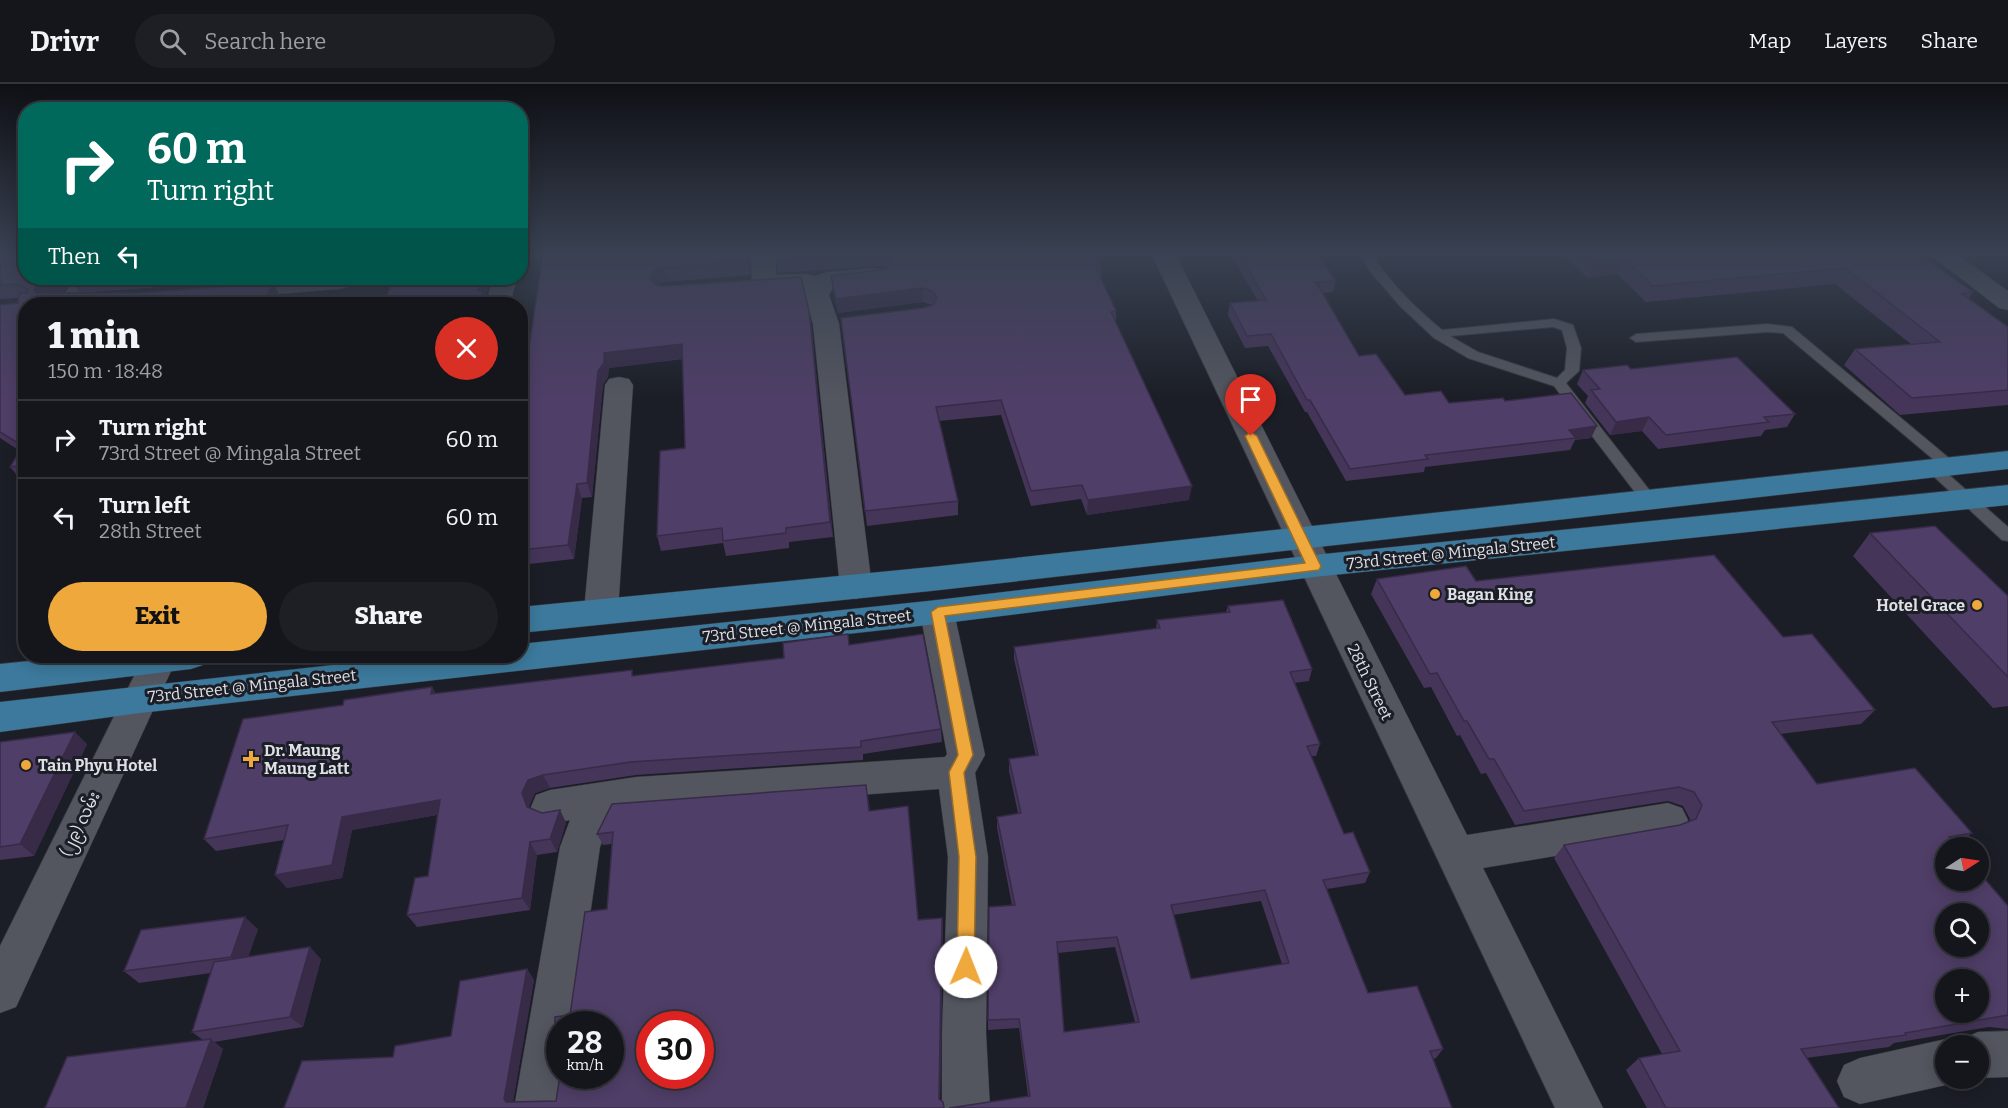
<!DOCTYPE html>
<html lang="en">
<head>
<meta charset="utf-8">
<style>
	body { margin:0; font-family:Bitter,"Noto Sans Myanmar",serif; background:#1d1f25; color:#f1f3f6; height:100vh; display:flex; flex-direction:column; font-size:22px; white-space:nowrap }
	* { box-sizing:border-box; margin:0 }
	p { font-size:20px; color:#9d9fa3 }
	.icon { flex:none; width:33px; height:33px; fill:none; stroke:currentColor; stroke-width:2; stroke-linecap:round; stroke-linejoin:round }
	.map { position:relative; flex:1; overflow:hidden }
	.sheet { position:absolute; left:18px; top:213px; width:510px; height:366px; display:flex; flex-direction:column; background:#14161c; border-radius:24px; box-shadow:0 3px 15px #0003,0 0 0 2px #33353b }
	.sheet>* { flex:none }
	.guide { position:absolute; left:18px; top:18px; width:510px; height:183px; border-radius:24px; box-shadow:0 3px 15px #0003,0 0 0 2px #33353b; background:#00695c; color:#fff; overflow:hidden }
	.needle { width:39px; rotate:78deg }
	.tools { position:absolute; left:1935px; top:753px; display:grid; gap:12px }
	.tools a { display:grid; place-items:center; width:54px; height:54px; border-radius:50%; background:#14161c; box-shadow:0 3px 15px #0003,0 0 0 2px #33353b; font-size:30px }
	.speed { position:absolute; left:546px; top:927px; display:flex; gap:12px; font-size:30px; font-weight:700; text-align:center }
	.speed>* { display:grid; place-content:center; width:78px; height:78px; border-radius:50%; background:#14161c; box-shadow:0 3px 15px #0003,0 0 0 2px #33353b; line-height:1 }
	.speed small { font-size:15px; font-weight:400 }
	.speed .limit { border:9px solid #d22; background:#fff; color:#111 }
	.pin { position:absolute; display:grid; place-items:center; width:51px; height:51px; color:#fff; margin:-62px -26px; border-radius:50% 50% 50% 0; rotate:-45deg; box-shadow:0 0 6px #0007 }
	.pin .icon { rotate:45deg }
	.me { position:absolute; width:66px; margin:-33px; rotate:1deg; stroke-linejoin:round; filter:drop-shadow(0 0 4px #0008) }
	.turn { display:flex; align-items:center; gap:21px; height:126px; padding:0 30px; font-size:27px }
	.turn .icon { width:78px; height:78px; stroke-width:2.5 }
	.turn b { display:block; font-size:42px; line-height:51px }
	.then { display:flex; align-items:center; height:57px; padding:0 30px; background:#0003; gap:12px; font-size:22px }
	.round { display:grid; place-items:center; flex:none; width:63px; height:63px; border-radius:32px; background:#1d1f25 }
	.headline { display:flex; align-items:center; justify-content:space-between; height:102px; padding:0 30px }
	h1 { font-size:36px; font-weight:800; line-height:45px }
	.primary-button { display:flex; gap:12px; margin-top:auto; padding:12px 30px }
	.primary-button a { flex:1; height:69px; border-radius:36px; background:#eea83c; color:#111; font-size:24px; font-weight:800; line-height:69px; text-align:center }
	.primary-button a+a { background:#1d1f25; color:#f1f3f6 }
	ul { padding:0; list-style:none }
	li { display:flex; align-items:center; gap:18px; height:78px; padding:0 30px; border-top:2px solid #33353b }
	li div { flex:1 }
	li b { display:block; font-size:22px }
	li em { font-style:normal }
	header { display:flex; align-items:center; gap:36px; box-sizing:border-box; height:84px; padding:0 30px; background:#14161c; border-bottom:2px solid #33353b }
	header strong { font-size:28px }
	nav { display:flex; gap:33px; margin-inline-start:auto; font-size:21px }
	.search { width:420px; height:54px; background:#1d1f25; display:flex; align-items:center; gap:15px; box-sizing:border-box; padding:0 21px; border-radius:33px; color:#9d9fa3; font-size:22px }
	.map>svg:first-child { display:block }
	.lines { fill:none; stroke-linecap:round; stroke-linejoin:round }
	.lane-casing { stroke:#36383e; stroke-width:2 }
	.street-casing { stroke:#36383e; stroke-width:1 }
	.primary-casing { stroke:#36383e; stroke-width:1 }
	.lane { fill:#53565f; fill-rule:evenodd }
	.street { fill:#53565f; fill-rule:evenodd }
	.primary { fill:#3c799c; fill-rule:evenodd }
	.wall { fill:#443559; fill-rule:evenodd }
	.shaded-wall { fill:#372b48 }
	.building { fill:#4f3e67; stroke:#372b48; stroke-width:1.5; fill-rule:evenodd }
	.route { fill:#eea83c; stroke:#9b6d27; stroke-width:1.5 }
	.poi-dot { fill:#eea83c; stroke:#1b1e26; stroke-width:2 }
	.labels { text-anchor:middle; dominant-baseline:central; stroke-width:6; stroke-linejoin:round; paint-order:stroke }
	.street-label { font-size:16px; fill:#dee0e5; stroke:#1b1e26 }
	.poi-label { font-size:16px; font-weight:bold; fill:#dee0e5; stroke:#1b1e26; text-anchor:start }
</style>
</head>
<body>
<header>
<strong>Drivr</strong>
<div class="search"><svg class="icon" aria-label="search" viewBox="0 0 24 24"><circle cx="10" cy="10" r="6"/><path d="M15 15l6 6"/></svg>Search here</div>
<nav><a>Map</a><a>Layers</a><a>Share</a></nav>
</header>
<div class="map">
<svg width="2008" height="1024" viewBox="0 0 2008 1024">
	<rect width="100%" height="100%" fill="#1b1e26"/>
	<g class="lines">
		<defs>
			<g id="lane">
				<path d="M1365 171H1373C1391 201 1416 224 1442 246L1554 235 1573 241 1581 264 1579 287 1566 299 1654 412 1657 416 1654 420H1644L1554 302 1468 274 1434 254 1400 222 1369 186 1363 174ZM1553 243 1562 246 1567 264 1565 286 1557 294 1478 268 1450 252Z"/>
				<polygon points="75,194 87,194 70,220 58,220"/>
				<polygon points="1767,240 1792,243 1956,380 1958,383 1956,386 1946,386 1783,249 1767,248 1636,258 1630,254 1636,250"/>
				<polygon points="1934,380 1939,382 2008,443 2008,457 2002,456 1929,388 1927,385"/>
			</g>
			<g id="street">
				<polygon points="751,171 775,171 776,191 806,190 815,192 827,188 876,184 885,186 888,191 885,196 834,202 829,211 839,240 872,503 868,511 856,515 844,511 840,503 813,240 805,211 805,204 764,206 755,204 752,199"/>
				<polygon points="1152,171 1176,171 1467,751 1668,719 1682,724 1688,736 1682,748 1668,753 1483,784 1603,1024 1555,1024"/>
				<polygon points="1931,171 1958,171 2008,207 2008,226 1999,224"/>
				<polygon points="305,194 348,194 351,198 348,203 339,205 230,214 221,212 218,207 221,202 230,200"/>
				<polygon points="493,194 517,194 510,220 486,220"/>
				<polygon points="619,293 629,295 633,301 618,527 613,536 601,539 589,536 584,527 605,301 609,295"/>
				<polygon points="937,516 949,519 954,528 985,671 975,689 988,773 986,949 990,1024 942,1024 942,949 948,773 939,705 616,729 609,739 600,763 574,940 560,940 560,992 566,992 562,1024 514,1024 560,763 570,736 550,740 536,735 531,723 536,711 550,706 636,693 945,673 947,670 920,528 925,519"/>
				<polygon points="144,572 178,572 16,923 0,929 0,862"/>
				<polygon points="2008,947 2008,993 1978,994 1978,962 1946,962 1946,994 1961,994 1946,1001 1860,1020 1844,1013 1837,997 1844,981 1860,974 1946,955 1959,961 1962,955 1978,948"/>
			</g>
			<g id="primary">
				<polygon points="2008,367 2008,385 931,507 520,549 520,523 931,483"/>
				<polygon points="2008,401 2008,421 1314,493 937,540 140,629 0,648 0,618 414,572 520,572 520,560 937,516 1314,471"/>
				<polygon points="77,572 208,572 203,581 191,585 0,608 0,580"/>
			</g>
		</defs>
		<use href="#lane" class="lane-casing"/>
		<use href="#street" class="street-casing"/>
		<use href="#primary" class="primary-casing"/>
		<use href="#lane" class="lane"/>
		<use href="#street" class="street"/>
		<use href="#primary" class="primary"/>
	</g>
	<g class="wall">
		<polygon points="0,171 26,194 280,194 80,209 71,197 63,209 138,209 273,199 280,212 276,220 26,220 26,396 22,397 10,383 20,367 0,354 0,221 18,219 18,214 0,215"/>
		<polygon points="543,171 749,171 750,191 667,198 656,201 811,240 833,453 789,458 789,464 726,472 723,459 661,467 657,452 685,364 683,275 609,284 608,293 603,301 592,413 582,414 574,475 520,481 520,321"/>
		<polygon points="776,171 1102,171 1102,177 1098,178 1102,186 1101,194 1116,227 1116,238 1189,416 1087,431 1081,415 1031,422 1001,331 939,337 958,417 958,431 867,442 841,234 923,224 932,221 923,218 838,229 833,206 831,192 887,184 879,182 778,189"/>
		<polygon points="1231,171 1318,171 1336,197 1333,208 1322,209 1359,272 1405,311 1449,319 1505,317 1591,354 1575,356 1570,366 1425,383 1424,388 1346,397 1307,328 1305,328 1268,262 1245,264 1228,231 1230,219 1258,217"/>
		<polygon points="1564,171 1920,171 1973,208 1969,214 2008,243 2008,321 1900,331 1844,281 1855,265 1911,260 1835,200 1646,218 1617,190 1588,194"/>
		<polygon points="1631,285 1795,330 1787,343 1765,346 1761,352 1658,365 1642,347 1610,351 1585,319 1588,312 1577,300 1583,286"/>
		<polygon points="1870,449 2008,512 2008,622 1993,624 1853,472"/>
		<polygon points="1377,495 1476,497 1783,553 1875,626 1861,640 1780,650 1817,700 1972,749 1957,761 2008,822 2008,945 1989,943 1894,959 1889,963 1806,974 1839,1024 1647,1024 1626,986 1639,974 1662,970 1554,774 1564,761 1680,741 1689,738 1690,735 1683,722 1668,717 1515,741 1486,689 1481,690 1460,651 1457,652 1431,603 1424,604 1371,510"/>
		<path d="M1228 522 1312 585 1309 597 1294 599 1320 660 1316 672H1311L1344 750 1370 788 1365 799 1327 805 1368 909 1443 965 1436 974 1433 975 1028 1012 1019 944 988 946V936L1012 821 997 744V733L1018 729 1009 687V675L1036 672 1014 575V563L1156 545 1157 536 1226 528ZM1261 817 1282 880 1191 895 1173 831ZM1115 863 1135 938 1064 948 1058 869Z"/>
		<polygon points="849,561 941,645 942,658 863,670 863,676 636,691 550,704 535,709 529,722 530,724 542,729 560,726 566,739 557,768 537,771 530,826 417,843 407,831 428,792 437,731 352,746 342,794 287,804 275,791 284,756 216,767 204,755 436,609 634,592 784,574"/>
		<polygon points="0,658 87,660 34,772 0,776"/>
		<path d="M866 701 870 727 908 722 918 835 942 834 943 844 940 1016 943 1018 944 1024H284L302 977 393 973 395 962 451 952 460 897 527 885 534 896 513 1017H556L560 992H610V940H560V986L555 981V933L570 931 585 828 607 825 612 760 603 761 597 750 612 720ZM650 940H700V992H650Z"/>
		<polygon points="258,845 248,873 321,875 303,943 214,958 223,965 203,1024 45,1024 203,956 192,948 211,889 139,899 124,887"/>
	</g>
	<g class="shaded-wall">
		<polygon points="747,171 749,171 750,191 747,177"/>
		<polygon points="1625,174 1617,190 1588,194 1594,178"/>
		<polygon points="663,184 667,198 656,201 653,208 650,194 653,187"/>
		<polygon points="55,194 74,194 62,210 43,219 34,206 38,200"/>
		<polygon points="482,194 491,194 485,215 487,220 479,220 478,206"/>
		<polygon points="273,199 280,212 276,220 262,220"/>
		<polygon points="922,204 923,218 838,229 836,215"/>
		<polygon points="809,227 811,240 833,453 830,438"/>
		<polygon points="682,260 686,274 609,284 608,293 603,301 592,413 587,399 598,287 604,269"/>
		<polygon points="1649,333 1642,347 1610,351 1616,338"/>
		<polygon points="1597,342 1591,354 1575,356 1576,354 1569,346"/>
		<polygon points="577,400 582,414 574,475 568,461"/>
		<polygon points="1192,402 1189,416 1087,431 1088,416"/>
		<polygon points="432,603 440,616 431,610"/>
		<polygon points="75,648 87,660 34,772 20,760"/>
		<polygon points="543,691 550,704 535,709 529,722 534,736 527,723 522,709 528,696"/>
		<polygon points="440,716 448,729 352,746 342,794 287,804 275,791 342,733"/>
		<polygon points="560,726 566,739 557,768 550,755"/>
		<polygon points="530,758 537,771 530,826 522,814"/>
		<polygon points="245,833 258,845 244,885 231,873"/>
		<polygon points="942,834 943,844 940,1024 939,1015"/>
		<polygon points="310,863 321,875 303,943 290,933"/>
		<polygon points="527,885 534,896 512,1024 504,1015"/>
		<polygon points="211,955 223,965 203,1024 186,1024"/>
	</g>
	<g class="building">
		<polygon points="0,171 26,171 26,194 55,194 52,197 38,200 34,206 36,209 138,209 273,199 262,220 26,220 26,381 10,383 23,362 0,348 0,221 18,219 19,209 27,209 28,205 16,200 0,201"/>
		<polygon points="543,171 747,171 747,177 663,184 653,187 650,194 654,200 664,202 801,193 809,227 830,438 786,444 786,449 723,457 722,444 657,452 660,367 685,364 682,260 604,269 604,279 598,287 587,399 577,400 568,461 520,466 520,321"/>
		<polygon points="776,171 835,171 776,175"/>
		<polygon points="888,171 1095,171 1102,186 1097,186 1116,227 1111,228 1192,402 1088,416 1082,401 1031,407 1001,316 936,323 958,417 865,427 841,234 923,224 933,221 937,213 932,207 922,204 836,215 831,192 887,185 892,178"/>
		<polygon points="1240,171 1318,171 1336,197 1316,198 1359,272 1376,270 1405,311 1441,307 1449,319 1503,314 1505,317 1571,309 1597,342 1569,346 1576,354 1425,371 1428,375 1350,385 1310,316 1307,316 1271,250 1247,252 1230,219 1266,216"/>
		<polygon points="1587,171 1920,171 1973,208 1962,210 2008,243 2008,306 1912,314 1855,265 1940,258 1845,184 1653,202 1625,174 1594,178"/>
		<polygon points="72,194 102,194 71,196"/>
		<polygon points="394,194 482,194 478,206 483,208 479,220 383,220"/>
		<polygon points="1737,273 1795,330 1764,333 1769,338 1666,351 1649,333 1616,338 1591,306 1600,305 1583,286 1627,281 1631,285"/>
		<polygon points="1935,442 2008,512 2008,593 1870,449"/>
		<path d="M1714 471 1783 553 1812 550 1875 626 1772 638 1817 700 1915 684 1972 749 1949 753 1958 764H1946V796H1978V787L2008 822V931L1905 949 1906 951 1801 965 1839 1024H1666L1639 974 1680 967 1564 761 1680 741 1696 735 1702 721 1694 708 1679 703 1524 727 1494 675H1489L1467 637H1464L1437 589 1430 590 1377 495 1466 482 1476 497ZM1946 830H1978V862H1946ZM1946 896H1978V928H1946Z"/>
		<path d="M1283 516 1312 585 1290 588 1320 660 1307 662 1344 750 1353 748 1370 788 1323 796 1368 909 1417 902 1443 965 1430 967 1452 1024H949L1030 1012 1019 935 988 936 989 823 1015 821 997 733 1021 729 1009 675 1038 671 1014 563 1160 544 1157 536 1230 528 1228 522ZM1265 806 1289 879 1191 895 1171 821ZM1117 853 1139 938 1064 948 1057 858Z"/>
		<polygon points="848,550 849,561 923,550 941,645 861,657 861,663 630,678 543,691 528,696 522,709 527,723 542,729 560,726 550,755 530,758 522,814 407,831 415,794 428,792 440,716 342,733 332,781 275,791 288,741 204,755 243,635 343,621 344,616 432,603 431,610 632,586 632,592 784,574 783,559"/>
		<polygon points="75,648 20,760 0,763 0,658"/>
		<path d="M866 701 869 727 908 722 918 836 942 834 939 1015 943 1018 944 1024H284L302 977 393 973 395 962 451 952 460 897 527 885 504 1015 506 1018 556 1017 560 992H610V940H560V982L555 981V933L570 931 585 828 607 825 613 748 597 750 612 720ZM650 940H700V992H650Z"/>
		<polygon points="245,833 231,873 124,887 141,846"/>
		<polygon points="310,863 290,933 192,948 214,878"/>
		<polygon points="211,955 186,1024 45,1024 67,973"/>
	</g>
	<linearGradient id="sky" x2="0" y2="1"><stop stop-color="#0f1015"/><stop offset="0.54" stop-color="#394152"/><stop offset="1" stop-color="#394152" stop-opacity="0"/></linearGradient>
	<rect width="2008" height="314" fill="url(#sky)"/>
	<polygon class="route" points="1251,348 1257,352 1321,482 1319,486 945,532 973,671 964,689 976,773 974,883 972,889 966,891 959,889 957,883 959,773 949,688 958,671 931,528 938,523 1305,479 1245,352"/>
	<g class="poi-dot">
		<circle cx="1435" cy="510" r="6"/>
		<circle cx="1977" cy="521" r="6"/>
		<path d="M248 666h6v6h6v6h-6v6h-6v-6h-6v-6h6z"/>
		<circle cx="26" cy="681" r="6"/>
	</g>
	<g class="labels">
		<g class="street-label">
			<text transform="translate(1451 469) rotate(-6)">73rd Street @ Mingala Street</text>
			<text transform="translate(807 542) rotate(-6)">73rd Street @ Mingala Street</text>
			<text transform="translate(1370 598) rotate(64)">28th Street</text>
			<text transform="translate(252 602) rotate(-6)">73rd Street @ Mingala Street</text>
			<text transform="translate(80 740) rotate(-64)">(၂၉) လမ်း</text>
		</g>
		<g class="poi-label">
			<text x="1447" y="510">Bagan King</text>
			<text x="1965" y="521" text-anchor="end">Hotel Grace</text>
			<text x="264" y="666">Dr. Maung<tspan x="264" dy="18">Maung Latt</tspan></text>
			<text x="38" y="681">Tain Phyu Hotel</text>
		</g>
	</g>
</svg>
<div class="tools">
<a><svg class="needle" viewBox="-14 -14 28 28"><path d="M0-13l5 13h-10z" fill="#e53935"/><path d="M0 13l5-13h-10z" fill="#9d9fa3"/></svg></a>
<a><svg class="icon" aria-label="search" viewBox="0 0 24 24"><circle cx="10" cy="10" r="6"/><path d="M15 15l6 6"/></svg></a>
<a>+</a>
<a>−</a>
</div>
<div class="speed"><div>28<small>km/h</small></div><div class="limit">30</div></div>
<div class="pin" style="left:1251px;top:352px;background:#d93025"><svg class="icon" aria-label="arrive" viewBox="0 0 24 24"><path d="M6 21V4h12l-3 4 3 4H6"/></svg></div>
<svg class="me" style="left:966px;top:883px" viewBox="-20 -20 40 40"><circle r="19" fill="#fff"/><path d="M0-13L10 11 0 6-10 11z" fill="#eea83c"/></svg>
<div class="guide">
<div class="turn"><svg class="icon" aria-label="right" viewBox="0 0 24 24"><path d="M7 20v-9h11M14 6l5 5-5 5"/></svg><div><b>60 m</b>Turn right</div></div>
<div class="then">Then<svg class="icon" aria-label="left" viewBox="0 0 24 24"><path d="M17 20v-9H6M10 6l-5 5 5 5"/></svg></div>
</div>
<section class="sheet">
<div class="headline"><div><h1>1 min</h1><p>150 m · 18:48</p></div><a class="round" style="background:#d93025;color:#fff"><svg class="icon" aria-label="close" viewBox="0 0 24 24"><path d="M6 6l12 12M18 6L6 18"/></svg></a></div>
<ul>
<li><svg class="icon" aria-label="right" viewBox="0 0 24 24"><path d="M7 20v-9h11M14 6l5 5-5 5"/></svg><div><b>Turn right</b><p>73rd Street @ Mingala Street</p></div><em>60 m</em></li>
<li><svg class="icon" aria-label="left" viewBox="0 0 24 24"><path d="M17 20v-9H6M10 6l-5 5 5 5"/></svg><div><b>Turn left</b><p>28th Street</p></div><em>60 m</em></li>
</ul>
<div class="primary-button"><a>Exit</a><a>Share</a></div>
</section>
</div>
</body>
</html>
